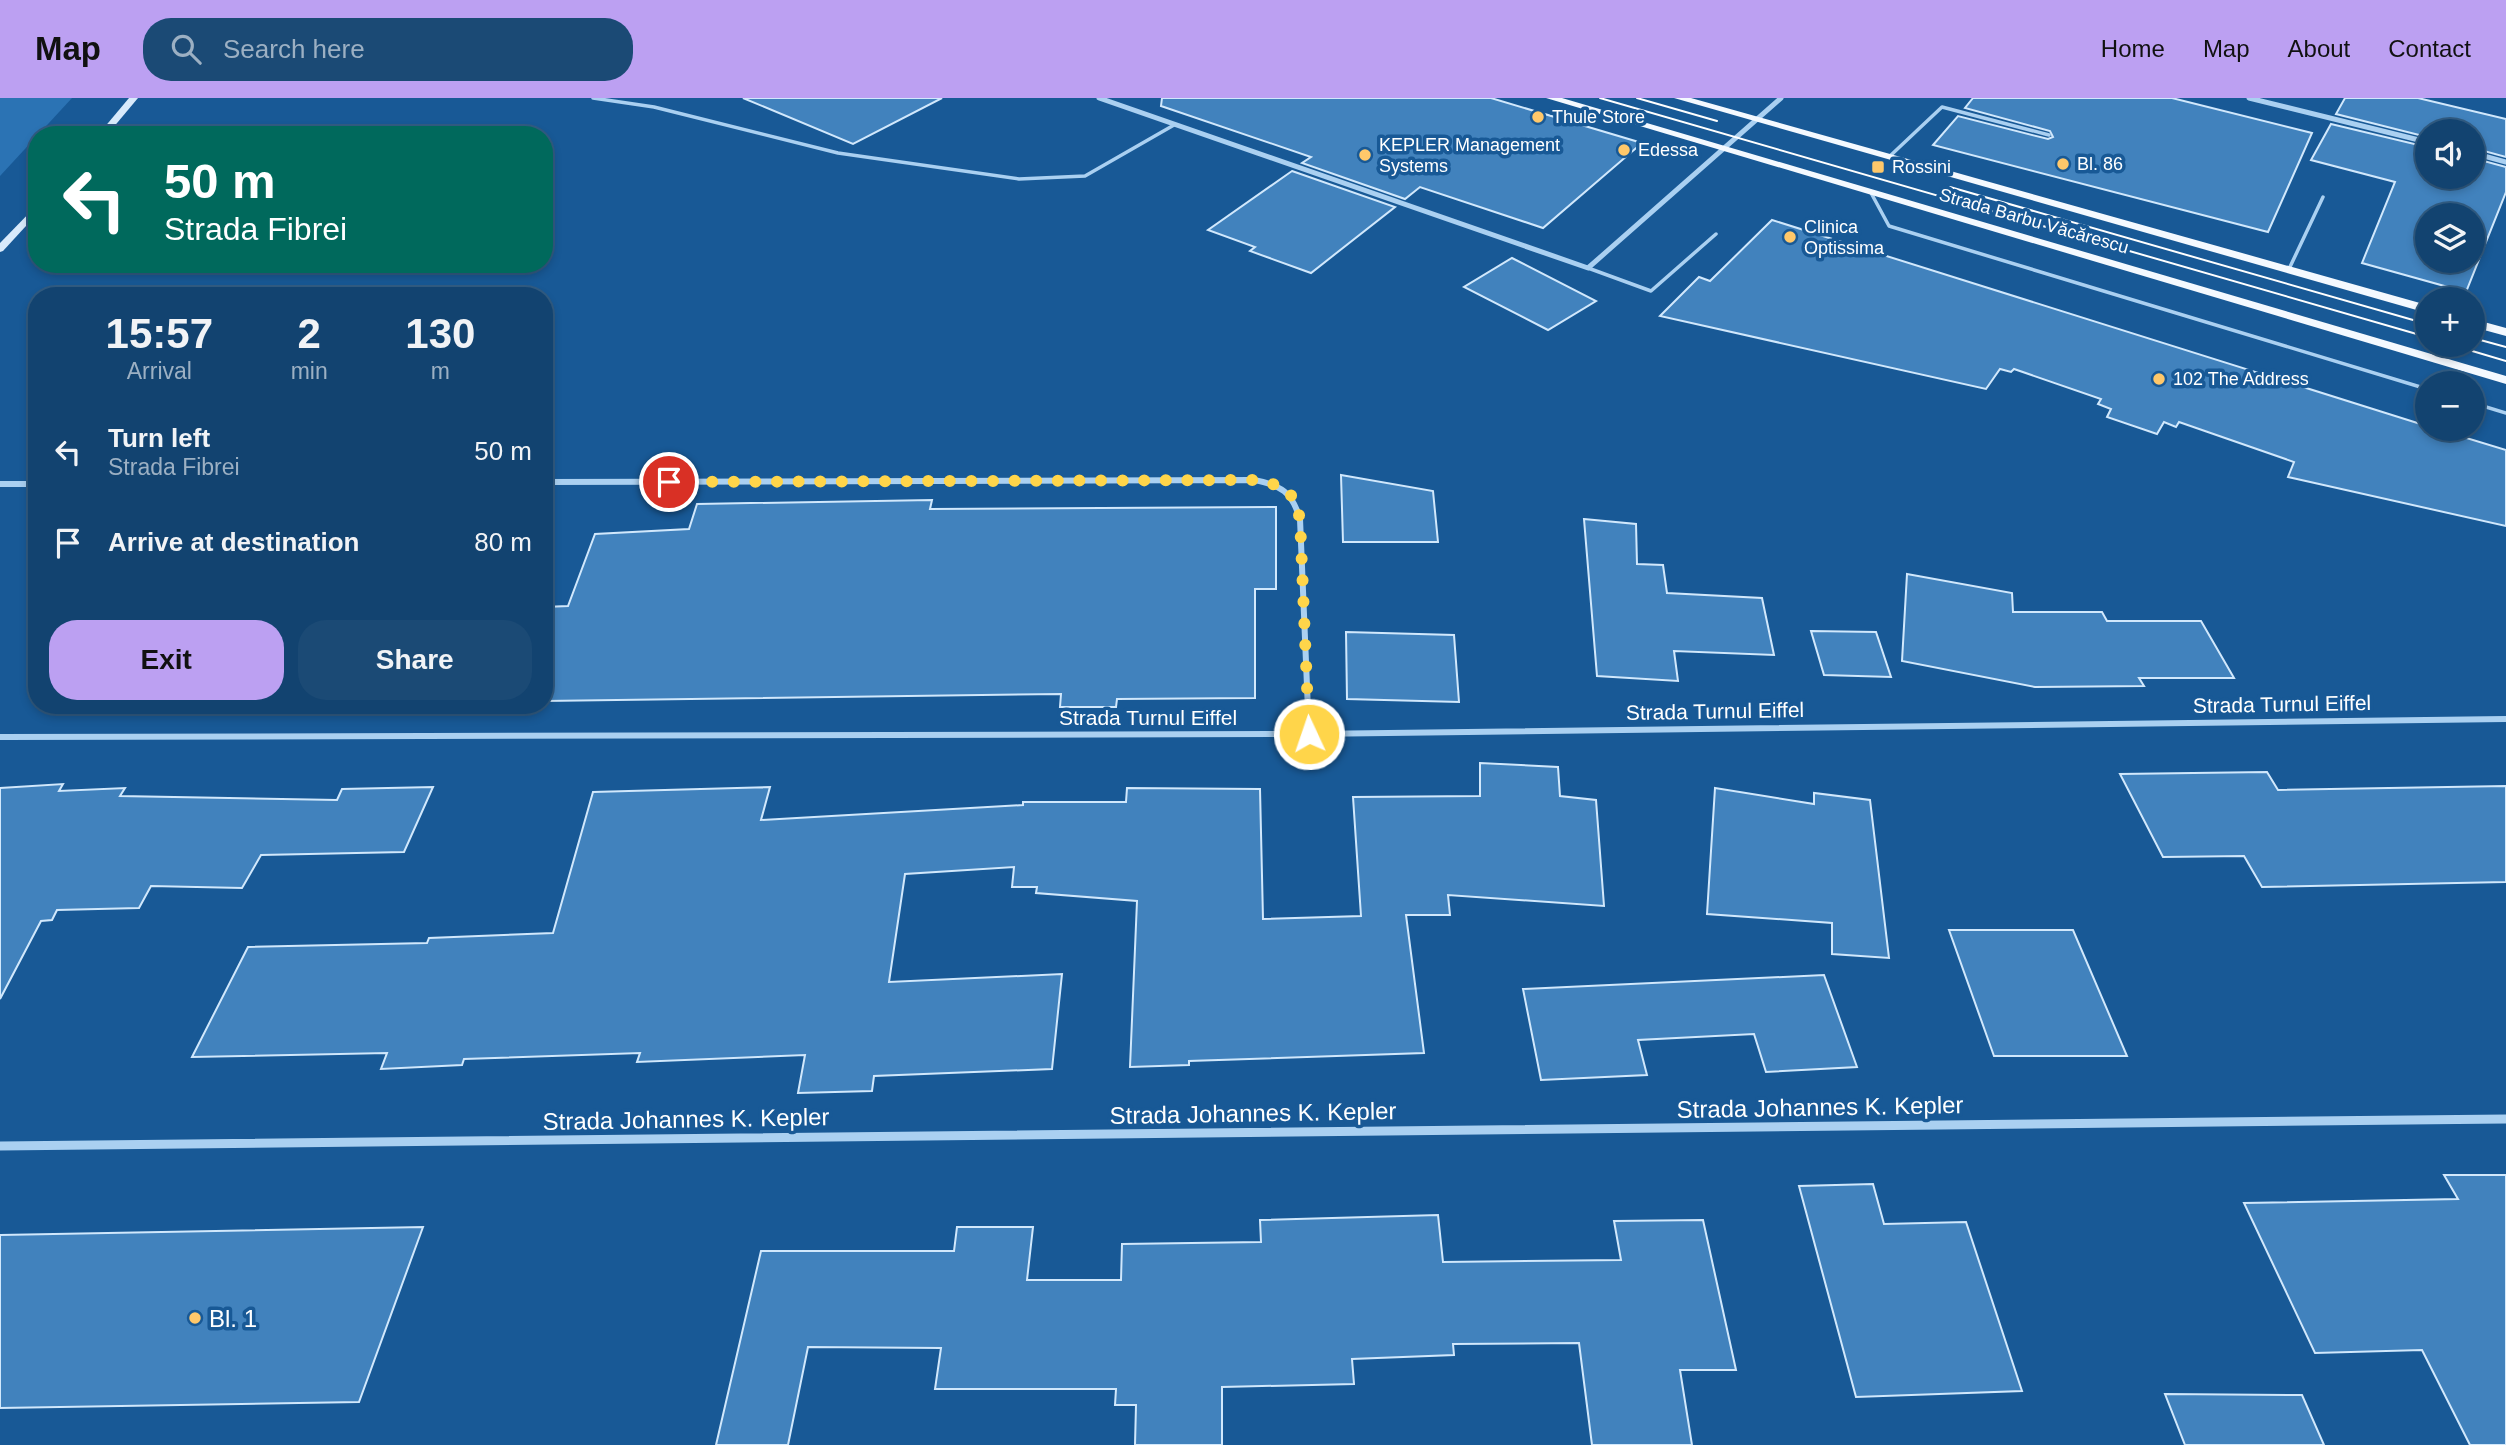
<!DOCTYPE html>
<html lang="en">
<head>
<meta charset="utf-8">
<style>
	body { margin:0; font-family:Helvetica,sans-serif; background:#1b4a75; color:#f1f3f6; height:100vh; display:flex; flex-direction:column; font-size:26px; white-space:nowrap }
	* { box-sizing:border-box; margin:0 }
	p { font-size:23px; color:#9cb0c3 }
	.icon { flex:none; width:38px; height:38px; fill:none; stroke:currentColor; stroke-width:2; stroke-linecap:round; stroke-linejoin:round }
	.map { position:relative; flex:1; overflow:hidden }
	.sheet { position:absolute; left:28px; top:189px; width:525px; height:427px; display:flex; flex-direction:column; background:#124370; border-radius:28px; box-shadow:0 4px 10px #0003,0 0 0 2px #315c83 }
	.sheet>* { flex:none }
	.top-card { position:absolute; left:28px; top:28px; width:525px; height:147px; border-radius:28px; box-shadow:0 4px 10px #0003,0 0 0 2px #315c83; background:#00695c; color:#fff; overflow:hidden }
	.tools { position:absolute; left:2415px; top:21px; display:grid; gap:14px }
	.tools a { display:grid; place-items:center; width:70px; height:70px; border-radius:50%; background:#124370; box-shadow:0 4px 10px #0003,0 0 0 2px #315c83; font-size:35px }
	.pin { position:absolute; display:grid; place-items:center; width:60px; height:60px; color:#fff; margin:-30px; border:4px solid #fff; border-radius:50%; box-shadow:0 2px 7px #0007 }
	.me { position:absolute; width:77px; margin:-38px; rotate:357deg; stroke-linejoin:round; filter:drop-shadow(0 0 5px #0008) }
	.turn { display:flex; align-items:center; gap:24px; height:147px; padding:0 21px; font-size:32px }
	.turn .icon { width:91px; height:91px; stroke-width:2.5 }
	.turn b { display:block; font-size:49px; line-height:60px }
	.eta { display:flex; justify-content:space-evenly; align-items:center; height:119px; text-align:center }
	.eta b { font-size:42px; font-weight:600; line-height:49px }
	.cta { display:flex; gap:14px; margin-top:auto; padding:14px 21px }
	.cta a { flex:1; height:80px; border-radius:28px; background:#bca0f2; color:#111; font-size:28px; font-weight:600; line-height:80px; text-align:center }
	.cta a+a { background:#1b4a75; color:#f1f3f6 }
	ul { padding:0; list-style:none }
	li { display:flex; align-items:center; gap:21px; height:91px; padding:0 21px }
	li div { flex:1 }
	li b { display:block; font-size:26px }
	li em { font-style:normal }
	header { display:flex; align-items:center; gap:42px; box-sizing:border-box; height:98px; padding:0 35px; background:#bca0f2; color:#111 }
	header strong { font-size:33px }
	nav { display:flex; gap:38px; margin-inline-start:auto; font-size:24px }
	.search { width:490px; height:63px; background:#1b4a75; display:flex; align-items:center; gap:18px; box-sizing:border-box; padding:0 24px; border-radius:28px; color:#9cb0c3; font-size:26px }
	.map>svg:first-child { display:block }
	.green { fill:#2b73b4 }
	.building { fill:#4182bd; stroke:#d1e8fc; stroke-width:2; fill-rule:evenodd }
	.lines { fill:none; stroke-linecap:round; stroke-linejoin:round }
	.lane { stroke:#aad0f1; stroke-width:3.5 }
	.street-far2 { stroke:#aad0f1; stroke-width:5 }
	.street-far1 { stroke:#aad0f1; stroke-width:6 }
	.street { stroke:#aad0f1; stroke-width:9 }
	.secondary { fill:#d8eafb; fill-rule:evenodd }
	.primary { fill:#f4f9ff; fill-rule:evenodd }
	.tram { stroke:#fff; stroke-width:2 }
	.route { stroke:#ffd54a; stroke-width:12; stroke-dasharray:0 21.6 }
	.poi-dot { fill:#ffc86a; stroke:#185996; stroke-width:2.5 }
	.labels { text-anchor:middle; dominant-baseline:central; stroke-width:7; stroke-linejoin:round; paint-order:stroke }
	.far-poi-label { font-size:18px; fill:#fff; stroke:#185996; text-anchor:start }
	.far-street-label { font-size:18px; fill:#fff; stroke:#185996 }
	.street-label { font-size:21px; fill:#fff; stroke:#185996 }
	.near-street-label { font-size:24px; fill:#fff; stroke:#185996 }
	.near-poi-label { font-size:24px; fill:#fff; stroke:#185996; text-anchor:start }
</style>
</head>
<body>
<header>
<strong>Map</strong>
<div class="search"><svg class="icon" aria-label="search" viewBox="0 0 24 24"><circle cx="10" cy="10" r="6"/><path d="M15 15l6 6"/></svg>Search here</div>
<nav><a>Home</a><a>Map</a><a>About</a><a>Contact</a></nav>
</header>
<div class="map">
<svg width="2506" height="1347" viewBox="0 0 2506 1347">
	<rect width="100%" height="100%" fill="#185996"/>
	<polygon class="green" points="0,0 72,0 0,78"/>
	<g class="building">
		<polygon points="743,0 942,0 853,46"/>
		<polygon points="1162,0 1491,0 1642,45 1543,130 1420,89 1405,101 1302,65 1311,59 1161,8"/>
		<polygon points="1973,0 2172,0 2312,35 2268,134 1933,47 1958,18 2048,41 2053,39 2050,33 1965,10"/>
		<polygon points="2345,0 2418,0 2506,21 2506,59 2473,50 2473,33 2427,33 2427,39 2336,16"/>
		<path d="M2331 26 2427 49V79H2473V60L2506 69V94L2466 194 2362 165 2395 84 2311 62ZM2427 117H2473V163H2427Z"/>
		<polygon points="1292,73 1395,109 1311,175 1250,153 1255,149 1208,132"/>
		<polygon points="1772,122 2427,328 2427,331 2437,331 2506,352 2506,428 2288,379 2294,364 2179,324 2176,329 2164,324 2157,336 2107,319 2111,311 2098,306 2101,301 2014,271 2011,274 2000,271 1986,291 1660,218 1699,179 1710,183"/>
		<polygon points="1512,160 1596,203 1548,232 1464,189"/>
		<polygon points="1341,377 1433,393 1438,444 1343,444"/>
		<polygon points="932,402 930,411 1276,409 1276,491 1255,491 1255,600 1117,601 1116,609 1060,609 1061,596 544,603 544,509 568,508 595,436 689,431 697,406"/>
		<polygon points="1584,421 1636,426 1637,466 1663,467 1667,495 1762,500 1774,557 1674,553 1678,583 1597,578"/>
		<polygon points="1907,476 2012,495 2013,514 2102,514 2107,523 2201,523 2234,580 2139,580 2144,588 2035,589 1902,563"/>
		<polygon points="1811,533 1876,534 1891,579 1824,577"/>
		<polygon points="1346,534 1454,537 1459,604 1347,601"/>
		<polygon points="1480,665 1558,669 1560,698 1596,702 1604,808 1448,797 1450,817 1406,817 1424,955 1189,963 1189,967 1130,969 1137,803 1036,795 1037,789 1012,789 1014,769 905,776 889,884 1062,876 1052,971 874,978 872,993 798,995 805,957 637,964 640,955 464,961 462,967 381,971 387,955 192,959 248,849 427,845 429,840 553,835 593,694 770,689 761,722 1023,707 1023,704 1126,704 1127,690 1260,691 1263,821 1361,818 1353,699 1480,698"/>
		<polygon points="2267,674 2278,692 2506,688 2506,784 2262,789 2244,758 2163,759 2120,676"/>
		<polygon points="63,686 59,693 125,690 120,698 337,702 342,691 433,689 404,754 261,757 242,790 151,788 139,810 57,812 52,822 41,823 0,901 0,690"/>
		<polygon points="1715,690 1814,706 1814,695 1870,702 1889,860 1832,856 1832,825 1707,816"/>
		<polygon points="1949,832 2073,832 2127,958 1994,958"/>
		<polygon points="1824,877 1857,969 1766,974 1754,936 1638,942 1647,977 1541,982 1523,891"/>
		<polygon points="2444,1077 2506,1077 2506,1347 2470,1347 2422,1252 2315,1255 2244,1105 2458,1101"/>
		<polygon points="1873,1086 1884,1126 1966,1124 2022,1293 1856,1299 1799,1088"/>
		<polygon points="1438,1117 1443,1164 1621,1162 1614,1123 1703,1122 1736,1272 1680,1272 1692,1347 1592,1347 1579,1245 1453,1246 1454,1257 1352,1261 1354,1286 1222,1289 1222,1347 1135,1347 1136,1307 1115,1307 1116,1291 935,1291 941,1250 808,1249 788,1347 716,1347 761,1153 954,1153 957,1129 1033,1129 1027,1182 1121,1182 1122,1146 1261,1144 1260,1122"/>
		<polygon points="423,1129 359,1304 0,1310 0,1137"/>
		<polygon points="2165,1296 2302,1297 2324,1347 2185,1347"/>
	</g>
	<g class="lines">
		<g class="lane">
			<polyline points="593,0 654,9 838,55 1019,81 1085,78 1174,27"/>
			<polyline points="1890,58 1942,9 2049,37"/>
			<polyline points="1870,93 1889,128 2427,291"/>
			<polyline points="1588,170 1651,193 1716,136"/>
			<polyline points="2289,171 2323,99"/>
			<polyline points="2473,305 2506,315"/>
		</g>
		<g class="street-far2">
			<polyline points="1099,0 1588,170 1781,0"/>
			<polyline points="2249,0 2427,44"/>
			<polyline points="2473,55 2506,64"/>
		</g>
		<g class="street-far1">
			<path d="M544 384 1254 382C1281 387 1292 394 1300 421L1309 636"/>
			<polyline points="0,386 37,386"/>
			<polyline points="0,639 1309,636 2506,621"/>
		</g>
		<polyline class="street" points="0,1048 2506,1021"/>
		<g class="secondary">
			<polygon points="129,0 138,0 107,37 98,37"/>
			<polygon points="37,107 37,116 3,153 0,154 0,145"/>
		</g>
		<g class="primary">
			<polygon points="1546,0 1562,0 2506,278 2506,286"/>
			<polygon points="1674,0 1691,0 2427,207 2427,215"/>
			<polygon points="2473,221 2506,230 2506,238 2473,229"/>
		</g>
		<g class="tram">
			<polyline points="1600,0 2427,239"/>
			<polyline points="1637,0 1717,23"/>
			<polyline points="1950,89 2427,226"/>
			<polyline points="2473,240 2506,249"/>
			<polyline points="2452,247 2506,263"/>
		</g>
	</g>
	<g class="lines">
		<path class="route" d="M669 384 1254 382C1285 388 1292 389 1300 421L1309 636"/>
	</g>
	<g class="poi-dot">
		<circle cx="1538" cy="19" r="7"/>
		<circle cx="1624" cy="52" r="7"/>
		<circle cx="1365" cy="57" r="7"/>
		<circle cx="2063" cy="66" r="7"/>
		<rect x="1871" y="62" width="14" height="14" rx="3.5"/>
		<circle cx="1790" cy="139" r="7"/>
		<circle cx="2159" cy="281" r="7"/>
		<circle cx="195" cy="1220" r="7"/>
	</g>
	<g class="labels">
		<g class="far-poi-label">
			<text x="1552" y="19">Thule Store</text>
			<text x="1379" y="47">KEPLER Management<tspan x="1379" dy="21">Systems</tspan></text>
			<text x="1638" y="52">Edessa</text>
			<text x="2077" y="66">Bl. 86</text>
			<text x="1892" y="69">Rossini</text>
			<text x="1804" y="129">Clinica<tspan x="1804" dy="21">Optissima</tspan></text>
			<text x="2173" y="281">102 The Address</text>
		</g>
		<g class="far-street-label">
			<text transform="translate(2034 123) rotate(16)">Strada Barbu Văcărescu</text>
		</g>
		<g class="street-label">
			<text transform="translate(2282 606) rotate(-1)">Strada Turnul Eiffel</text>
			<text transform="translate(1715 613) rotate(-1)">Strada Turnul Eiffel</text>
			<text x="1148" y="619">Strada Turnul Eiffel</text>
		</g>
		<g class="near-street-label">
			<text transform="translate(1820 1009) rotate(-1)">Strada Johannes K. Kepler</text>
			<text transform="translate(1253 1015) rotate(-1)">Strada Johannes K. Kepler</text>
			<text transform="translate(686 1021) rotate(-1)">Strada Johannes K. Kepler</text>
		</g>
		<g class="near-poi-label">
			<text x="209" y="1220">Bl. 1</text>
		</g>
	</g>
</svg>
<div class="tools">
<a><svg class="icon" aria-label="sound" viewBox="0 0 24 24"><path d="M4 9h4l5-4v14l-5-4H4zM17 9q2 3 0 6"/></svg></a>
<a><svg class="icon" aria-label="layers" viewBox="0 0 24 24"><path d="M12 4l9 5-9 5-9-5zM3 14l9 5 9-5"/></svg></a>
<a>+</a>
<a>−</a>
</div>
<div class="pin" style="left:669px;top:384px;background:#d93025"><svg class="icon" aria-label="arrive" viewBox="0 0 24 24"><path d="M6 21V4h12l-3 4 3 4H6"/></svg></div>
<svg class="me" style="left:1309px;top:636px" viewBox="-20 -20 40 40"><circle r="17" fill="#ffd54a" stroke="#fff" stroke-width="3"/><path d="M0-11L8 9 0 5-8 9z" fill="#fff"/></svg>
<div class="top-card">
<div class="turn"><svg class="icon" aria-label="left" viewBox="0 0 24 24"><path d="M17 20v-9H6M10 6l-5 5 5 5"/></svg><div><b>50 m</b>Strada Fibrei</div></div>
</div>
<section class="sheet">
<div class="eta">
<div><b>15:57</b><p>Arrival</p></div>
<div><b>2</b><p>min</p></div>
<div><b>130</b><p>m</p></div>
</div>
<ul>
<li><svg class="icon" aria-label="left" viewBox="0 0 24 24"><path d="M17 20v-9H6M10 6l-5 5 5 5"/></svg><div><b>Turn left</b><p>Strada Fibrei</p></div><em>50 m</em></li>
<li><svg class="icon" aria-label="arrive" viewBox="0 0 24 24"><path d="M6 21V4h12l-3 4 3 4H6"/></svg><div><b>Arrive at destination</b></div><em>80 m</em></li>
</ul>
<div class="cta"><a>Exit</a><a>Share</a></div>
</section>
</div>
</body>
</html>
